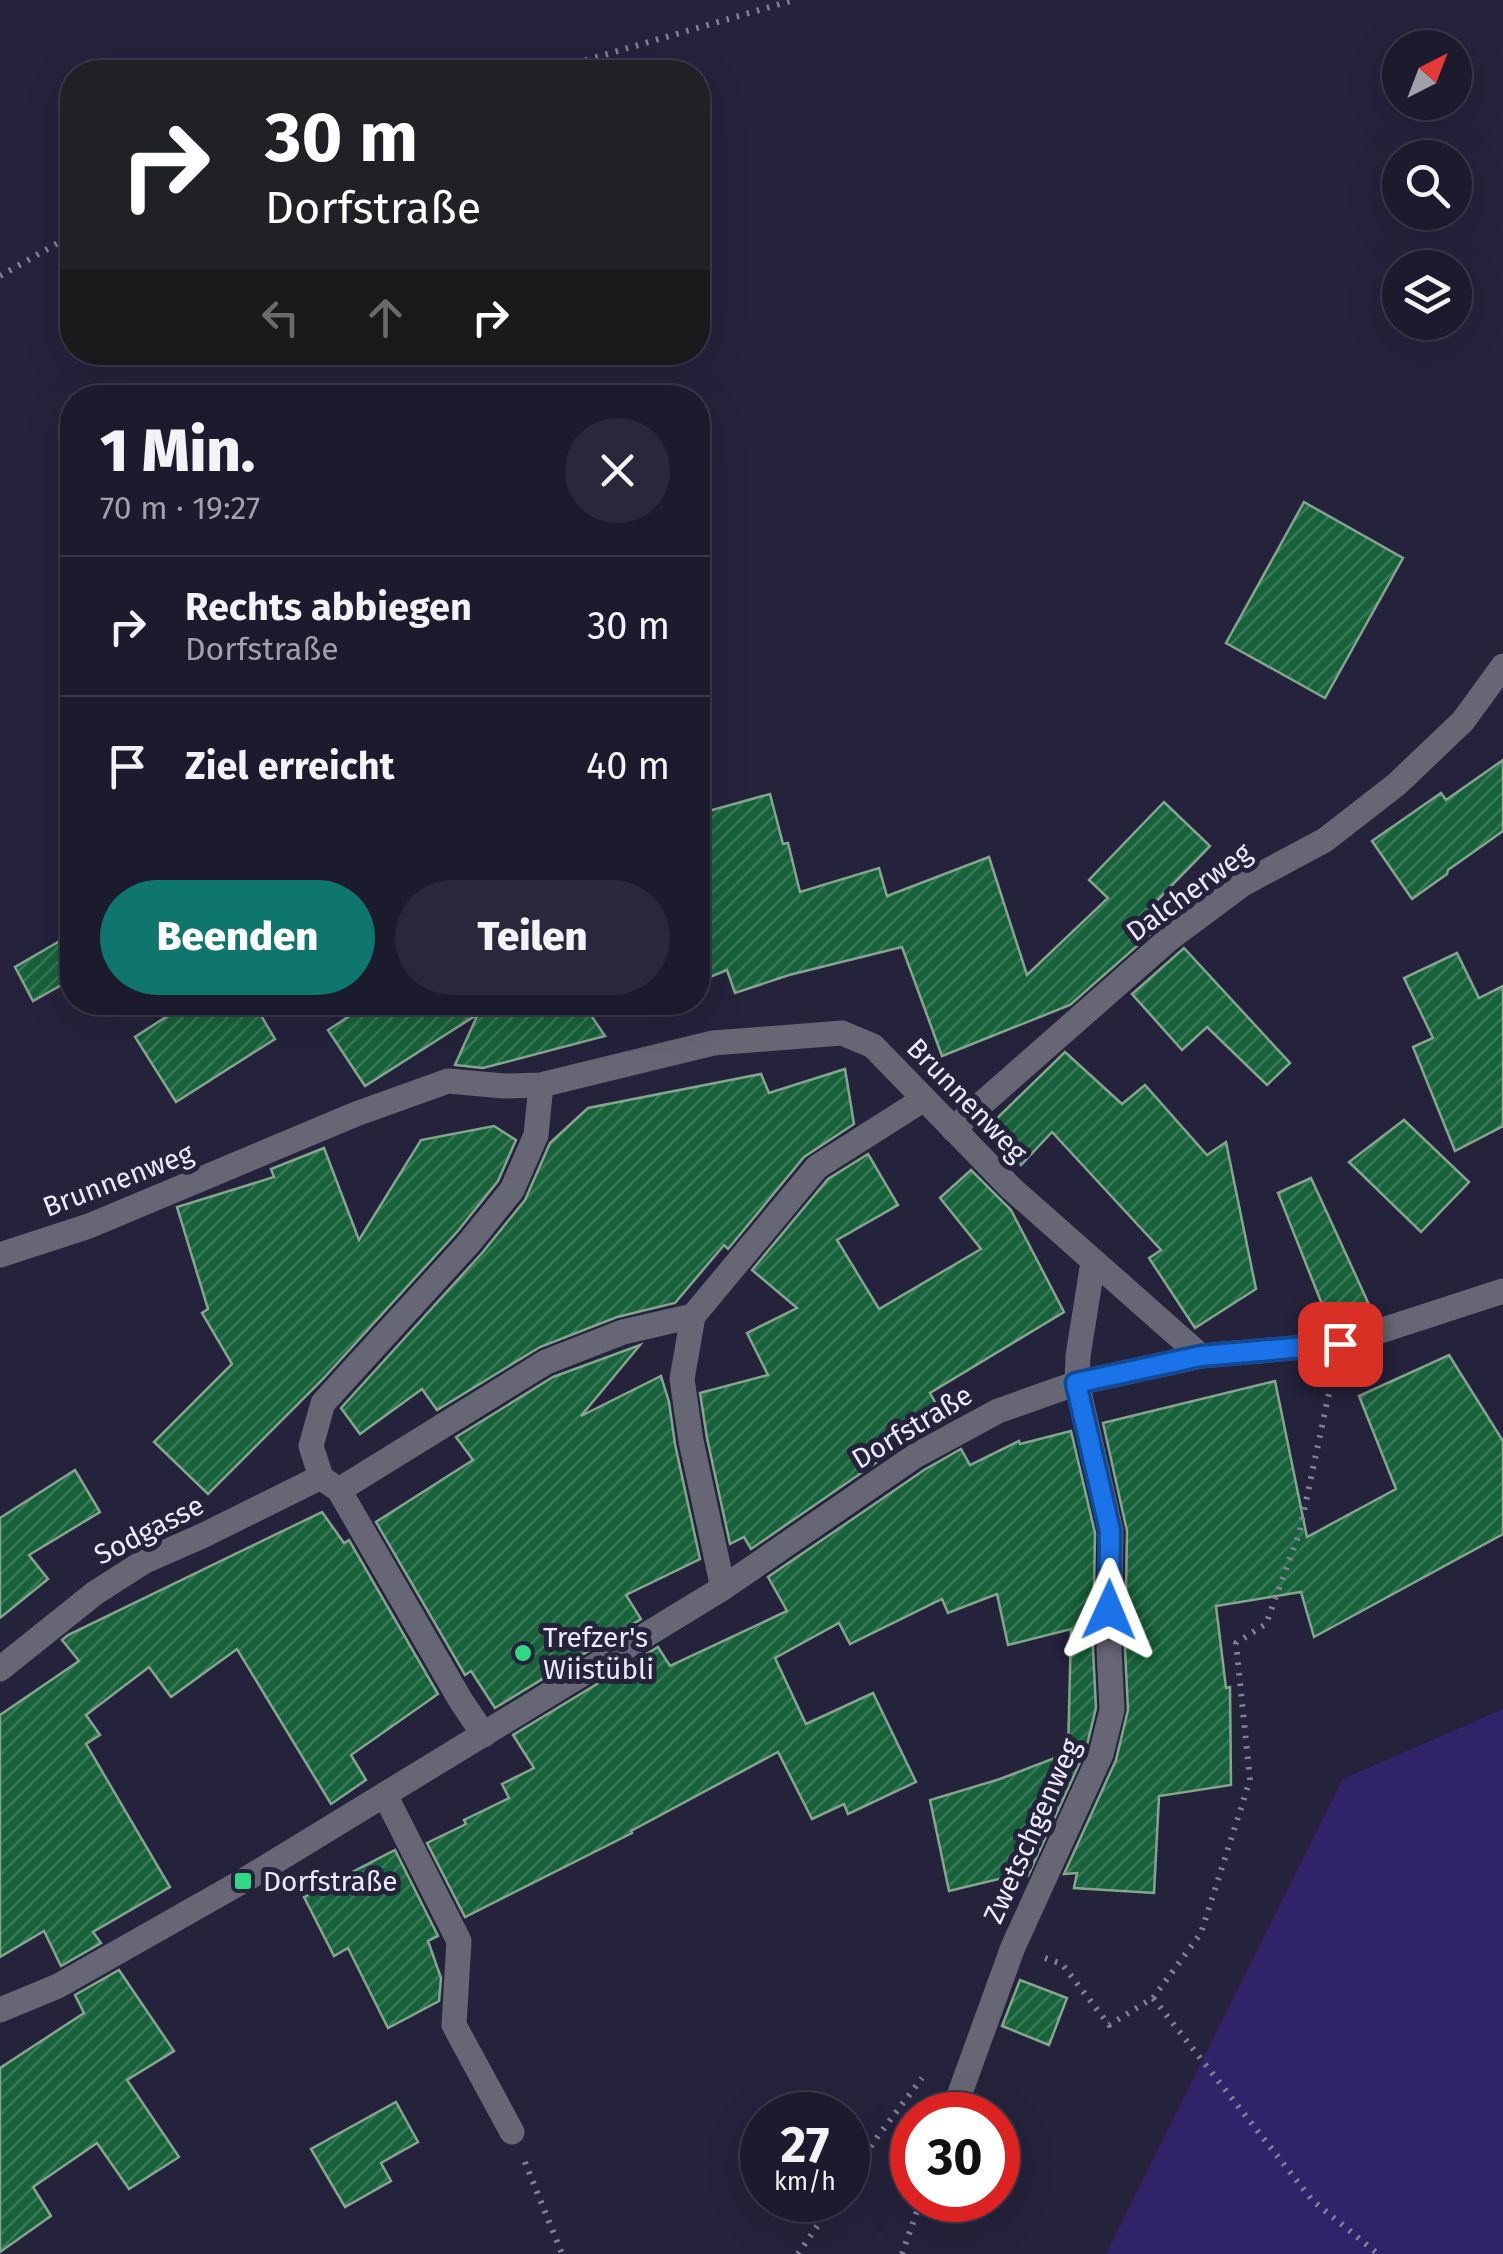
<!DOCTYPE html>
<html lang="de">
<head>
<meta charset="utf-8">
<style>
	body { margin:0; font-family:"Fira Sans",sans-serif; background:#292739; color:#f1f3f6; height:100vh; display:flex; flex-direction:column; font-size:38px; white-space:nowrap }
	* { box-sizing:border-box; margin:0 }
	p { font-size:32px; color:#a0a1aa }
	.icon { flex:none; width:55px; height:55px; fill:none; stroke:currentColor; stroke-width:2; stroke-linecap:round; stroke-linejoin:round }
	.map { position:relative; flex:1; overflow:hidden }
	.details { position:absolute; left:60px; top:385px; width:650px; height:630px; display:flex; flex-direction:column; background:#1c1a2d; border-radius:40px; box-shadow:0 10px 40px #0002,0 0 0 2px #3a3849 }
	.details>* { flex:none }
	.guide { position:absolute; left:60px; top:60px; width:650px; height:305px; border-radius:40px; box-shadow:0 10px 40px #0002,0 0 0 2px #3a3849; background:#202124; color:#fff; overflow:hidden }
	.needle { width:65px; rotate:42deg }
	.controls { position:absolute; left:1382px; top:30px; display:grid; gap:20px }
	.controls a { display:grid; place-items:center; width:90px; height:90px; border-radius:50%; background:#1c1a2d; box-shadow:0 10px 40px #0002,0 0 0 2px #3a3849; font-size:50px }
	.speed { position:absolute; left:740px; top:2092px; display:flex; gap:20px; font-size:50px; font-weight:700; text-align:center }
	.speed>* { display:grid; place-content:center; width:130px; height:130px; border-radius:50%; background:#1c1a2d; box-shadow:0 10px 40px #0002,0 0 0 2px #3a3849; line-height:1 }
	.speed small { font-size:25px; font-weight:400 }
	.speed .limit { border:15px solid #d22; background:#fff; color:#111 }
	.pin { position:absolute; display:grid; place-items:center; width:85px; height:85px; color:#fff; margin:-42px; border-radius:20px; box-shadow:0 5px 15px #0006 }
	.me { position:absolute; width:110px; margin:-55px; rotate:1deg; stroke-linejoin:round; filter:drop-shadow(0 0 8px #0008) }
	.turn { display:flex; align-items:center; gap:35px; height:210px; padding:0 40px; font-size:45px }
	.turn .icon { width:130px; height:130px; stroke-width:2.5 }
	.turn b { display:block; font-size:70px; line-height:85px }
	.lanes { display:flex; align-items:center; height:95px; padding:0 40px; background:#0003; justify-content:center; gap:50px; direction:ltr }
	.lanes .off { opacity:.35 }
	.round { display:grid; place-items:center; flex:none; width:105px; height:105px; border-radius:52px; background:#292739 }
	.head { display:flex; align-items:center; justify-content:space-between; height:170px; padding:0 40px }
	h1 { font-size:60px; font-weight:800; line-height:75px }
	.button { display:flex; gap:20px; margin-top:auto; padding:20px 40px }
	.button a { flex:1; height:115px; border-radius:60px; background:#0f766e; color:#fff; font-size:40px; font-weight:800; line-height:115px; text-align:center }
	.button a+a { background:#292739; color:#f1f3f6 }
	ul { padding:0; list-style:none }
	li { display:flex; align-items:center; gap:30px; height:140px; padding:0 40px; border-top:2px solid #3a3849 }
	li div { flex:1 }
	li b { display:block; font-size:38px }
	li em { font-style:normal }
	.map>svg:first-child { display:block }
	.garden { fill:#312369 }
	.building { fill:url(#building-hatch); stroke:#85a58f; stroke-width:2.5 }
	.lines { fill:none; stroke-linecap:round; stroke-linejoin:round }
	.path { stroke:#818096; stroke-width:6; stroke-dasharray:2.5 8; stroke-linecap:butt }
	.service { stroke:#666674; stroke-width:25 }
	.minor { stroke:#666674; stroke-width:25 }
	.route-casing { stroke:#114b97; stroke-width:25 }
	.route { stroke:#1a73e8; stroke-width:18 }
	.poi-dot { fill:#32d882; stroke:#25223c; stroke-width:4 }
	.labels { text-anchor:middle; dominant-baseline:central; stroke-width:10; stroke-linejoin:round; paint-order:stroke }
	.street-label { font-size:28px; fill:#eaeafc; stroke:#25223c }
	.poi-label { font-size:28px; fill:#eaeafc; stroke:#25223c; text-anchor:start }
</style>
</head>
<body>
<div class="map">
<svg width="1503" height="2254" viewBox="0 0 1503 2254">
	<defs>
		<pattern id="building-hatch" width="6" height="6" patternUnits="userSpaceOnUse" patternTransform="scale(2.5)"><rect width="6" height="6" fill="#17623a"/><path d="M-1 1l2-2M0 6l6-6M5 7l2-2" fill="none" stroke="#397957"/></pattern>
	</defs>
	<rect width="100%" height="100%" fill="#25223c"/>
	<polygon class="garden" points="1503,1709 1503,2254 1106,2254 1343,1779"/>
	<g class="building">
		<polygon points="1304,502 1403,558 1325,698 1226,643"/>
		<polygon points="1503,760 1503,831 1448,870 1447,874 1412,899 1372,841 1441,793 1446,800"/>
		<polygon points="770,794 783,844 788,843 800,892 879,868 887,896 989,857 1027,975 1108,898 1089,880 1164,802 1210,846 1149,909 1162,924 1070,1005 942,1056 902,947 789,975 735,993 727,970 698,982 698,814"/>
		<polygon points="72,934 72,979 33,1001 15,967"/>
		<polygon points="1184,948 1290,1063 1267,1085 1207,1027 1182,1050 1132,994"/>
		<polygon points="1457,953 1479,998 1503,986 1503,1126 1455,1151 1413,1047 1433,1038 1404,978"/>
		<polygon points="189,1002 253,1002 275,1039 176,1102 135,1037"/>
		<polygon points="371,1002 582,1002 605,1036 483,1068 455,1065 478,1014 365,1086 328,1030"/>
		<polygon points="1065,1052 1122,1104 1145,1085 1207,1155 1226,1142 1256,1289 1195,1328 1149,1258 1161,1250 1052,1132 1021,1165 983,1132"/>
		<polygon points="845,1069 854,1124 804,1157 728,1249 724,1245 675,1303 617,1317 540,1347 437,1410 422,1389 360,1434 341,1408 482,1253 525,1200 550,1143 588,1108 761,1074 769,1093"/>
		<polygon points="1404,1120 1469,1182 1421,1232 1349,1162"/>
		<polygon points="494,1126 516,1140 498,1181 457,1232 322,1380 208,1494 154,1442 232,1364 202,1313 208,1309 177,1207 274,1177 271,1169 324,1148 359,1240 421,1140"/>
		<polygon points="868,1154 898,1205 837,1240 879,1309 981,1249 940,1198 971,1170 1011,1210 1064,1312 930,1393 946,1421 906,1442 751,1549 744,1537 730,1544 707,1438 700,1393 768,1375 747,1333 797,1308 752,1270 828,1179"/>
		<polygon points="1311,1178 1356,1276 1370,1307 1327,1317 1278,1193"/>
		<polygon points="640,1345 581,1416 661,1376 669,1402 675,1444 700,1559 626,1595 641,1619 495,1708 471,1671 465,1675 376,1522 473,1460 456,1437 553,1377"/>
		<polygon points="1449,1355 1503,1441 1503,1534 1314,1637 1301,1592 1216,1606 1226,1688 1230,1687 1231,1785 1159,1796 1154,1893 1074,1888 1077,1873 1064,1874 1116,1760 1128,1710 1125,1649 1127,1531 1103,1423 1275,1381 1307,1537 1396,1489 1359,1396"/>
		<polygon points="1071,1431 1095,1533 1093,1649 1096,1708 1086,1749 1028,1876 1007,1877 949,1891 930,1800 1000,1779 1068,1753 1071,1629 1008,1645 997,1594 948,1613 942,1599 850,1644 839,1623 775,1658 806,1724 873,1693 916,1782 848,1814 844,1804 812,1819 778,1752 631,1831 632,1833 465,1917 427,1843 466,1824 464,1820 509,1798 502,1784 534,1768 513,1735 658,1647 670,1666 787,1611 768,1577 924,1470 961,1449 970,1465 1019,1441 1020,1444"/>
		<polygon points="75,1470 100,1512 29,1555 48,1579 0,1618 0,1518"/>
		<polygon points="322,1512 344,1543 349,1540 438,1694 351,1755 366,1780 331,1804 237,1649 171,1697 149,1667 86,1715 100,1735 86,1744 170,1887 93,1932 101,1943 61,1966 44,1931 0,1957 0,1715 79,1661 62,1640 68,1635"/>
		<polygon points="395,1850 438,1936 428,1941 441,1978 439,2001 388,2028 348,1948 334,1956 304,1897"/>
		<polygon points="119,1970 174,2051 127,2080 179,2157 129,2189 97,2143 33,2187 51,2216 0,2252 0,2068 84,2013 75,1995"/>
		<polygon points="1020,1980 1067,1998 1049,2045 1002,2026"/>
		<polygon points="396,2102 418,2142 381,2163 391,2181 345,2207 311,2149"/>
	</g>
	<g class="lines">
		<g class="path">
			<polyline points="545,72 794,0"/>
			<polyline points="0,276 72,235"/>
			<polyline points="1045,1958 1062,1964 1109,2025 1153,1998 1312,2200 1378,2254"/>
			<polyline points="1153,1998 1201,1933 1250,1780 1236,1643 1266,1624 1299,1534 1331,1384"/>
			<polyline points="525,2162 562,2254"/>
			<polyline points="848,2182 875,2140 922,2078"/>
			<polyline points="798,2254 835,2200"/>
			<polyline points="902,2254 921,2200"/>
		</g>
		<polyline class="service" points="385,1795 459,1941 454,2025 512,2132"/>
		<g class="minor">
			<polyline points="953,1129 1169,939 1243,884 1325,840 1397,784 1463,721 1503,666"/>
			<polyline points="0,1255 89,1226 356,1114 448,1081 504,1086 541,1085 713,1043 842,1033 873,1046 1011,1188 1201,1356"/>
			<polyline points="693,1316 682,1379 691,1441 723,1588"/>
			<polyline points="321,1477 311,1446 323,1403 469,1243 512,1190 536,1135 541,1085"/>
			<polyline points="326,1481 339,1490 461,1701 484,1735"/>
			<polyline points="339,1490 546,1362 623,1332 693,1316 817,1167 924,1099"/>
			<polyline points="0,1669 95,1593 145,1561 202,1536 321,1477"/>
			<polyline points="0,2010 58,1986 243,1881 723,1588 915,1456 998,1411 1077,1383 1201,1356 1340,1344 1503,1291"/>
			<polyline points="952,2115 1013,1947 1101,1754 1112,1710 1109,1649 1111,1531 1077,1383 1078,1356 1093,1262"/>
		</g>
	</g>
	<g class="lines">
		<defs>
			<polyline id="route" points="1109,1610 1110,1531 1076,1383 1201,1356 1340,1344"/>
		</defs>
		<use href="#route" class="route-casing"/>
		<use href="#route" class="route"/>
	</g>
	<g class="poi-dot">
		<circle cx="523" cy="1653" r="10"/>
		<rect x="233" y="1871" width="20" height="20" rx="5"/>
	</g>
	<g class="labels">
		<g class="street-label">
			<text transform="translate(1189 892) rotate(-36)">Dalcherweg</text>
			<text transform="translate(967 1100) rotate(46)">Brunnenweg</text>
			<text transform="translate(118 1180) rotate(-21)">Brunnenweg</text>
			<text transform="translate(912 1427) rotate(-31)">Dorfstraße</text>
			<text transform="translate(149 1530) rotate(-27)">Sodgasse</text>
			<text transform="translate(1032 1831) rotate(-66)">Zwetschgenweg</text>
		</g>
		<g class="poi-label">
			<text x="543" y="1637">Trefzer's<tspan x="543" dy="32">Wiistübli</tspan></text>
			<text x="263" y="1881">Dorfstraße</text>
		</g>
	</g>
</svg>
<div class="controls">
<a><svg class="needle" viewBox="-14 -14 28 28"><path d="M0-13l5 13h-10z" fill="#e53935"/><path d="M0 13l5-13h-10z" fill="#a0a1aa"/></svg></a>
<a><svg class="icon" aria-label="search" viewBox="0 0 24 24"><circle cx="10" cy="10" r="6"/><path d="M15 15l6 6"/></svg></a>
<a><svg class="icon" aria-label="layers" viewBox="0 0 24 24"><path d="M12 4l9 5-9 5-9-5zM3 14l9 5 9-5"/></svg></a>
</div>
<div class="speed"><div>27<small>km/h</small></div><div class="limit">30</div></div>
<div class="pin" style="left:1340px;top:1344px;background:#d93025"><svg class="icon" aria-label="arrive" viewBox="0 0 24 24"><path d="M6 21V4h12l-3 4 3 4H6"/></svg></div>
<svg class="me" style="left:1109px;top:1610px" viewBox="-20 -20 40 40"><path d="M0-17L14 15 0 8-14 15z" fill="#1a73e8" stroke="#fff" stroke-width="4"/></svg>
<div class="guide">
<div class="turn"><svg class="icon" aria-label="right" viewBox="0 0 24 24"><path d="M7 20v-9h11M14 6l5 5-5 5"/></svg><div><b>30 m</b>Dorfstraße</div></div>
<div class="lanes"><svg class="icon off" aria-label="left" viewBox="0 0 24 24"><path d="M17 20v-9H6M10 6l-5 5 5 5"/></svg><svg class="icon off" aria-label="ahead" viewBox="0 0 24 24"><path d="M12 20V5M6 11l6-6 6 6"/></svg><svg class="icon" aria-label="right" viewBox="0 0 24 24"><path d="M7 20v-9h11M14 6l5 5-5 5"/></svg></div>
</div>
<section class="details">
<div class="head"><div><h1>1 Min.</h1><p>70 m · 19:27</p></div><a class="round"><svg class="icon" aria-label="close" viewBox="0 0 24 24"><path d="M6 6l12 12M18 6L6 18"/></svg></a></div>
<ul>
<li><svg class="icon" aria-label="right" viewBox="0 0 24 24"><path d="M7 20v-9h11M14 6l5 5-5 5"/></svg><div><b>Rechts abbiegen</b><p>Dorfstraße</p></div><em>30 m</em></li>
<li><svg class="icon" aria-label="arrive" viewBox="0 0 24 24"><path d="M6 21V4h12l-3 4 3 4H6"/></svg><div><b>Ziel erreicht</b></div><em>40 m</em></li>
</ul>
<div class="button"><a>Beenden</a><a>Teilen</a></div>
</section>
</div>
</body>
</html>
